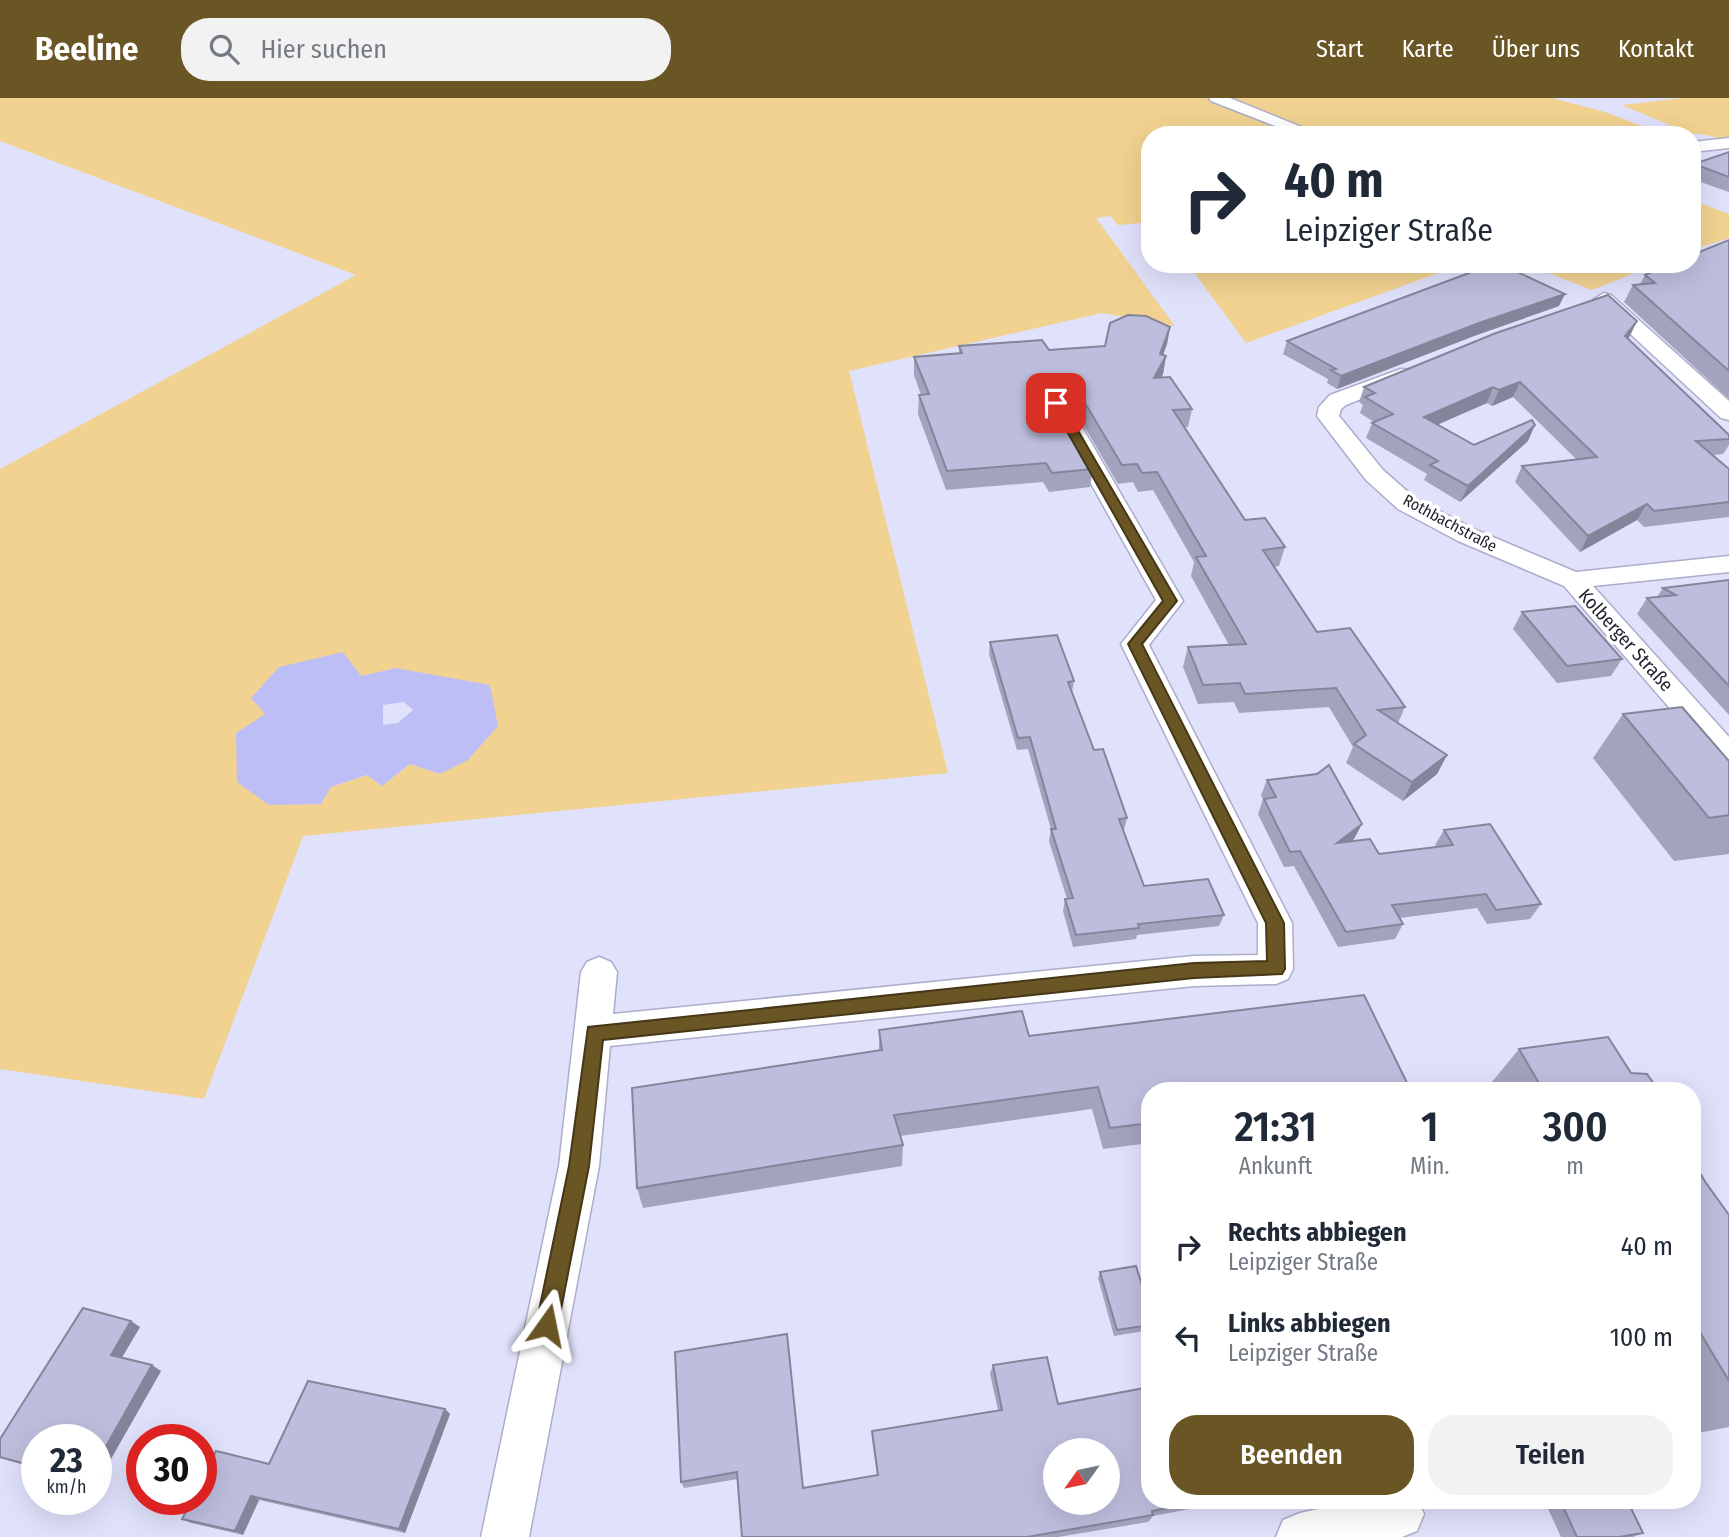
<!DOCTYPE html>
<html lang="de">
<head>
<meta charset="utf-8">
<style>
	body { margin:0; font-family:"Fira Sans Condensed",sans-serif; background:#f2f2f3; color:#1f2937; height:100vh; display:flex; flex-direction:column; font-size:26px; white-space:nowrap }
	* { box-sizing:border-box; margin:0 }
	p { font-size:23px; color:#747a83 }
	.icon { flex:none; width:38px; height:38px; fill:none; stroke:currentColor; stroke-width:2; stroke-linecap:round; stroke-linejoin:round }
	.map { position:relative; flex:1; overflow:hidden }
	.side { position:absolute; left:1141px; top:984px; width:560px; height:427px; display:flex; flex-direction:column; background:#fff; border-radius:28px; box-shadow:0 7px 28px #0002 }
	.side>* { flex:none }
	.top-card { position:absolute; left:1141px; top:28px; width:560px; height:147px; border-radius:28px; box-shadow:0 7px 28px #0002; background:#fff; color:#1f2937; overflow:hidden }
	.needle { width:46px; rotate:237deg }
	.controls { position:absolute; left:1043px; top:1340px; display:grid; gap:14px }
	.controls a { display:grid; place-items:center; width:77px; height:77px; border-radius:50%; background:#fff; box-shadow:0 7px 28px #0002; font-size:35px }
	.speed { position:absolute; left:21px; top:1326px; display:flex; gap:14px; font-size:35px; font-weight:700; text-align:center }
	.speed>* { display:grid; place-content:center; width:91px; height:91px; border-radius:50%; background:#fff; box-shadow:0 7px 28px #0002; line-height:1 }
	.speed small { font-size:18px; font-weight:400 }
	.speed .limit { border:10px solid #d22; background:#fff; color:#111 }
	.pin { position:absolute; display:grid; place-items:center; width:60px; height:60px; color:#fff; margin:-30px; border-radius:14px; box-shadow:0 4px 10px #0006 }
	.me { position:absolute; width:77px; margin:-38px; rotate:12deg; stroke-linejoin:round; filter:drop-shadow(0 0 5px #0008) }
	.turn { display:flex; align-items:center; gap:24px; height:147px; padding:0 28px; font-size:32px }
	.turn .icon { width:91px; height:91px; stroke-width:2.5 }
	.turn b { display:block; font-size:49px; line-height:60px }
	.eta { display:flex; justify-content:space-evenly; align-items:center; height:119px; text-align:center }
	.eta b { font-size:42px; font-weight:600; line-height:49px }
	.button { display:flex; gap:14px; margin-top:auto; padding:14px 28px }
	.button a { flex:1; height:80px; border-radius:28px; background:#6a5524; color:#fff; font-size:28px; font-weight:600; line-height:80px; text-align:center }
	.button a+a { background:#f2f2f3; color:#1f2937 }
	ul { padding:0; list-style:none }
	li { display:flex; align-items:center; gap:21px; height:91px; padding:0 28px }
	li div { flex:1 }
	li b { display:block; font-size:26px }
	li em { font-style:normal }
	header { display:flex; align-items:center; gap:42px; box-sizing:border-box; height:98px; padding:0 35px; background:#6a5524; color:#fff }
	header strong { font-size:33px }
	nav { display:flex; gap:38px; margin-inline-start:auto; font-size:24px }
	.search { width:490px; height:63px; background:#f2f2f3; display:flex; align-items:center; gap:18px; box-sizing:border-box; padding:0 24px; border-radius:28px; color:#747a83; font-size:26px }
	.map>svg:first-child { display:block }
	.green { fill:#f1d290; fill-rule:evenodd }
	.water { fill:#bebef6; fill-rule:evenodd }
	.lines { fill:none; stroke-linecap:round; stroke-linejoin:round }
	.street-casing { stroke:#acadcb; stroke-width:3 }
	.street { fill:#fff; fill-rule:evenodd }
	.wall { fill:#a3a3be }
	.shaded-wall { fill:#84859b }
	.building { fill:#bdbedd; stroke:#84859b; stroke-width:2; fill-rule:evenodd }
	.route { fill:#6a5524; stroke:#453717; stroke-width:2 }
	.labels { text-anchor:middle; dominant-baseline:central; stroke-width:7; stroke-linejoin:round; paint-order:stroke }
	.far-street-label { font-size:16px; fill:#23232f; stroke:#fff }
	.street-label { font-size:19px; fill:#23232f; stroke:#fff }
</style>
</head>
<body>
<header>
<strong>Beeline</strong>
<div class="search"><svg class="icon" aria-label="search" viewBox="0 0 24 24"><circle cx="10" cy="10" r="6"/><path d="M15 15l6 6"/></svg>Hier suchen</div>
<nav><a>Start</a><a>Karte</a><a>Über uns</a><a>Kontakt</a></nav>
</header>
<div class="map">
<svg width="1729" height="1439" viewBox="0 0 1729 1439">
	<rect width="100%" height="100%" fill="#e0e1fb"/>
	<g class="green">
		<path d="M0 0H1552L1605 14 1655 33 1635 37H1150V124L1118 127 1110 118 1096 120 1175 228 1102 215 849 273 948 675 303 738 204 1001 0 971V371L356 177 0 43ZM396 570 440 676 410 666 382 688 367 677 331 689 236 635C285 604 341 582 396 570Z"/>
		<path d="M1683 0H1729V41C1715 41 1705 34 1691 36L1622 7Z"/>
		<polygon points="1692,102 1729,116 1729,140 1692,152"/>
		<polygon points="1188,166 1463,166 1246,245"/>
		<polygon points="1526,166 1657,166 1592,192"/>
	</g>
	<path class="water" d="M343 554 361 578 396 570 490 587 498 628 468 662 440 676 410 666 382 688 367 677 331 689 321 706 269 707 237 684 236 635 265 616 251 600 279 569ZM404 604 413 612 398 625 383 627V607Z"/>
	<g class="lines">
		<defs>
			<g id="street">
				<polygon points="1209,0 1230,0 1321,37 1298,37 1211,3"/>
				<polygon points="1729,40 1729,50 1692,54 1692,44"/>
				<polygon points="1604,195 1611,197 1729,303 1729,322 1721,320 1597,205 1594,201"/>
				<polygon points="1401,271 1409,272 1412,277 1409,282 1346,307 1341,311 1339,318 1383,372 1416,401 1476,432 1576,474 1729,458 1729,474 1593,488 1729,639 1729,669 1718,666 1564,488 1458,443 1398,411 1366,382 1317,318 1319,309 1330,297"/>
				<polygon points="1057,298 1065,300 1068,305 1183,503 1149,547 1292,825 1293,871 1288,881 1276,886 1194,888 610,948 599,1068 529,1439 481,1439 559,1068 581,874 587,864 599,859 611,864 617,874 613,916 1194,858 1258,857 1258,825 1121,546 1156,502 1046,305 1049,300"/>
				<polygon points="1358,1402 1418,1402 1424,1416 1417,1433 1402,1439 1276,1439 1283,1422 1300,1415"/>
			</g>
		</defs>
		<use href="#street" class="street-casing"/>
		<use href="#street" class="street"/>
	</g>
	<g class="wall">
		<polygon points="1729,54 1729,94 1692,81 1692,69 1694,66"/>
		<polygon points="1729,142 1729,301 1624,204 1633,187 1640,186 1645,177"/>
		<polygon points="1559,208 1474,238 1337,291 1327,285 1328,281 1283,256 1287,243"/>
		<polygon points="1170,229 1167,246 1163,256 1166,258 1163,276 1161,280 1192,311 1188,329 1184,329 1245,422 1285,449 1279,468 1274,469 1317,534 1405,609 1398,625 1447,657 1437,676 1403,703 1346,665 1353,649 1329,609 1239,615 1234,604 1198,606 1183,569 1188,549 1229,547 1191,478 1194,464 1153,392 1138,394 1133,384 1118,386 1067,299 1058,295 1051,297 1093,371 1090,389 1049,394 1043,384 946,392 918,316 919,297 921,297 914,277 914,259 959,255 959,248 1049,252 1105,248"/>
		<polygon points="1630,238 1628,240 1729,337 1729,347 1723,356 1713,357 1729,371 1729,419 1644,429 1637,422 1580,454 1515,384 1522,368 1576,361 1513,299 1492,308 1487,305 1437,327 1474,347 1528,343 1460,404 1424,382 1427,376 1366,340 1372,325 1374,324 1360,315 1363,307 1359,304 1364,289"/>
		<polygon points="1729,482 1729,617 1637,516 1647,500 1657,499 1663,490"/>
		<polygon points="1522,514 1622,561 1611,578 1557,585 1513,531"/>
		<polygon points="990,544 1074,583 1072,594 1094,652 1127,720 1124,732 1123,732 1144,788 1224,817 1219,828 1137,837 1136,841 1073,849 1063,813 1065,801 1067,801 1049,743 1051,731 1028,651 1017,652 989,556"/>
		<polygon points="1623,616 1729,663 1729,756 1674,763 1593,660"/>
		<polygon points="1267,682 1354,741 1351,743 1379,756 1437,749 1435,747 1444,732 1541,806 1530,821 1487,826 1477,810 1400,820 1403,826 1395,841 1338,849 1294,768 1284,769 1258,716 1263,701 1261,697"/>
		<polygon points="879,932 1029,938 1410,991 1410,992 1150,992 1150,1045 1103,1051 1092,1011 900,1038 903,1047 902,1068 643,1110 637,1090 879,952"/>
		<polygon points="1519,951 1631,975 1658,992 1488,992 1487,990"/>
		<polygon points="1692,1062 1706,1085 1729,1117 1729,1329 1693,1336 1692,1334"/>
		<polygon points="1100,1174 1150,1213 1150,1232 1114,1238 1098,1180"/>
		<polygon points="140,1229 121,1260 161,1273 96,1387 96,1342 37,1342 37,1371 0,1360 0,1341"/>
		<polygon points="675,1254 803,1390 877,1377 872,1340 872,1333 998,1312 990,1276 993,1267 1058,1306 1150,1402 1237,1402 1153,1418 1148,1424 1058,1439 742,1439 738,1381 684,1390 681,1384"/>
		<polygon points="445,1311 450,1316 405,1435 259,1402 243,1437 191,1425 182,1421 269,1366"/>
		<polygon points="1544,1402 1627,1402 1643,1435 1633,1439 1561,1439"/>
	</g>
	<g class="shaded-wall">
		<polygon points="1565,196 1559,208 1474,238 1337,291 1341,278 1479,225"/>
		<polygon points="1637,223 1630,238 1618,253 1625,238"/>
		<polygon points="1170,229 1167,246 1157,274 1160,256"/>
		<polygon points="1166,258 1163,276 1151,299 1154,280"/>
		<polygon points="1060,277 1058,295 1047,299 1046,288 1049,280"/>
		<polygon points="1520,284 1513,299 1492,308 1499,292"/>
		<polygon points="1493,289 1487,305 1418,335 1424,319"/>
		<polygon points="1535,327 1528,343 1460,404 1468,388"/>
		<polygon points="1647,406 1637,422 1580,454 1588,438"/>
		<polygon points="1447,657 1437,676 1403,703 1412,684"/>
		<polygon points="1362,726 1354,741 1330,760 1337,745"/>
		<polygon points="131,1223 140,1229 120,1263 111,1257"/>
		<polygon points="152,1267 161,1273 96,1387 96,1366"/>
		<polygon points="445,1311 450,1316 405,1435 399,1431"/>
		<polygon points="251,1398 259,1402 243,1437 235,1433"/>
	</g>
	<g class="building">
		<polygon points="1729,54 1729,79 1694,66"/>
		<polygon points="1729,142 1729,273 1633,187 1655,185 1645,177 1670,166 1692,166 1692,157"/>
		<polygon points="1493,166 1500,166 1565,196 1479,225 1341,278 1331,272 1336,271 1287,243"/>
		<polygon points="1608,197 1637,223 1625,238 1729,337 1729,341 1696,343 1729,371 1729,404 1654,413 1647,406 1588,438 1522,368 1597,359 1520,284 1499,292 1493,289 1424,319 1474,347 1532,322 1535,327 1468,388 1430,367 1438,363 1372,325 1393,316 1365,299 1375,295 1364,289 1496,235"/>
		<polygon points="1128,217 1146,218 1170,229 1160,256 1166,258 1154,280 1170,279 1192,311 1173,312 1245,422 1265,420 1285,449 1263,452 1317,534 1350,530 1405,609 1378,612 1447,657 1412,684 1354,646 1366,637 1336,590 1245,596 1240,585 1203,587 1188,549 1246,546 1196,459 1206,458 1157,374 1142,375 1137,366 1122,367 1070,280 1060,277 1049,280 1046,288 1093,371 1052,375 1046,365 947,373 919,297 929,296 914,259 962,255 959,248 1042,242 1049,252 1105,248 1110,225"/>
		<polygon points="1729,482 1729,588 1647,500 1676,497 1663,490"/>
		<polygon points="1575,508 1622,561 1567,568 1522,514"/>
		<polygon points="1057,537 1074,583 1068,584 1094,652 1103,651 1127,720 1119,721 1144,788 1208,781 1224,817 1138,826 1139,830 1076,837 1065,801 1073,800 1051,731 1056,731 1030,639 1018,640 990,544"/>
		<polygon points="1682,609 1729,663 1729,717 1709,720 1623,616"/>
		<polygon points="1329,667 1362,726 1337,745 1370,741 1379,756 1453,747 1444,732 1490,726 1541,806 1496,812 1486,796 1392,807 1403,826 1346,834 1300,753 1290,754 1264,701 1276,699 1267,682 1317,676"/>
		<polygon points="1364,897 1410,991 1401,992 1150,992 1150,1025 1110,1030 1098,989 894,1017 903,1047 637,1090 632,990 882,952 879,932 1022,913 1029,938"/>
		<polygon points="1608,939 1631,975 1647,976 1658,992 1543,992 1519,951"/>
		<polygon points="1692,1062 1706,1085 1729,1117 1729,1283 1692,1221"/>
		<polygon points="1136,1168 1150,1213 1150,1227 1117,1232 1100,1174"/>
		<polygon points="83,1210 131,1223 111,1257 152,1267 96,1366 96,1342 37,1342 37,1369 0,1359 0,1341"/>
		<path d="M787 1236 803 1390 878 1377 872 1333 1002 1312 993 1267 1047 1259 1058 1306 1150 1289V1402H1210L1152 1413 1153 1417 1027 1439H742L737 1374 681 1384 675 1254ZM1055 1353H1108V1405H1055Z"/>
		<polygon points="308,1283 445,1311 399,1431 251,1398 235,1433 182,1421 192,1402 201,1402 201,1383 216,1353 269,1366"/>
		<polygon points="1560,1402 1627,1402 1643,1435 1619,1439 1577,1439"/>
	</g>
	<polygon class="route" points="1053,302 1062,305 1177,503 1142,546 1284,825 1285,871 1282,876 1194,880 603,942 589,1068 558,1227 555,1235 547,1238 540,1235 536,1227 569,1068 588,929 1194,865 1267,863 1266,825 1128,546 1163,503 1051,305"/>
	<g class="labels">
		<g class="far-street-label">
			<text transform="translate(1450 425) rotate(28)">Rothbachstraße</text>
		</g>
		<g class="street-label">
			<text transform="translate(1626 542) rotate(48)">Kolberger Straße</text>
		</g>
	</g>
</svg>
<div class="controls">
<a><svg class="needle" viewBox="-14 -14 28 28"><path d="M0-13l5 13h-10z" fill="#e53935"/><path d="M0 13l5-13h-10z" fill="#747a83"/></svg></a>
</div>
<div class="speed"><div>23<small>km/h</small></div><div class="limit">30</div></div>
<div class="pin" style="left:1056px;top:305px;background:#d93025"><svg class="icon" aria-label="arrive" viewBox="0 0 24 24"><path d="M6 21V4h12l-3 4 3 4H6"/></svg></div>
<svg class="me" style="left:547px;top:1227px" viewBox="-20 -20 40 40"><path d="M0-17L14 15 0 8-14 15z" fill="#6a5524" stroke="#fff" stroke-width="4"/></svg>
<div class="top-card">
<div class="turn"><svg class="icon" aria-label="right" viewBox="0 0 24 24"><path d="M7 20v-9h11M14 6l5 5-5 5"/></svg><div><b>40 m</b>Leipziger Straße</div></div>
</div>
<section class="side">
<div class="eta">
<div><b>21:31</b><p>Ankunft</p></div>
<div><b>1</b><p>Min.</p></div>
<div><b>300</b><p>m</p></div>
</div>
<ul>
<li><svg class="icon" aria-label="right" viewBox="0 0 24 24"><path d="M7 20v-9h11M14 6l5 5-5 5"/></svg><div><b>Rechts abbiegen</b><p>Leipziger Straße</p></div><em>40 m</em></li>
<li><svg class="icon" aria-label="left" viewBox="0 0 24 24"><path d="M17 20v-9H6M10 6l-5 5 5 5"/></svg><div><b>Links abbiegen</b><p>Leipziger Straße</p></div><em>100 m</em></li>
</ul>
<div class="button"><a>Beenden</a><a>Teilen</a></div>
</section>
</div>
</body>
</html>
